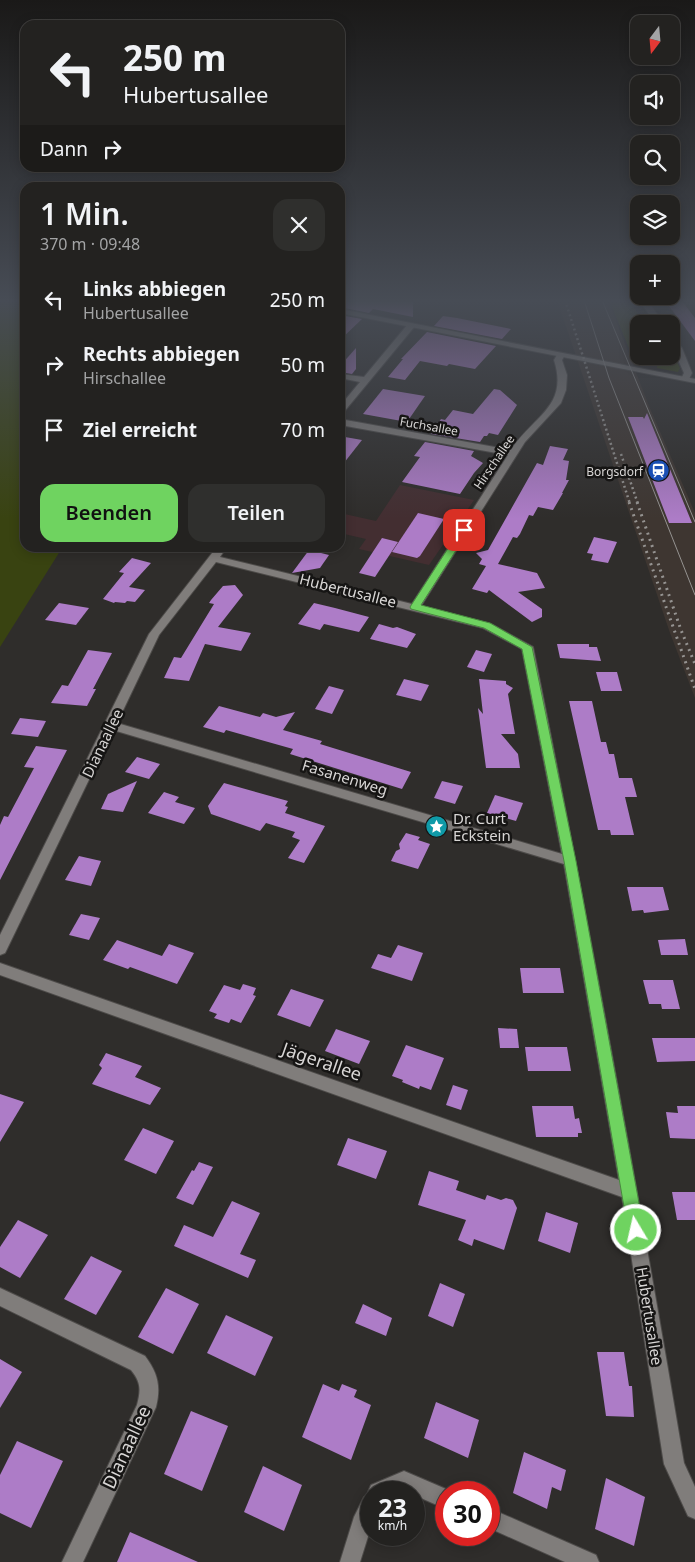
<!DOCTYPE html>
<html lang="de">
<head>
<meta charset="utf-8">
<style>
	body { margin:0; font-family:"Noto Sans",sans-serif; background:#2f2f2d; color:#f1f3f6; height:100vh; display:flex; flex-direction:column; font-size:19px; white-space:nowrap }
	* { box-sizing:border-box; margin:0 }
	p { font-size:16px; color:#a3a4a5 }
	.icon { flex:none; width:28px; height:28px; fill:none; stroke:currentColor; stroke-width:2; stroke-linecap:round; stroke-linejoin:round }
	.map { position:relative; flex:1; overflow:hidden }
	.drawer { position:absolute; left:20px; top:182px; width:325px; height:370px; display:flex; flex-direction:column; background:#232220; border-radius:15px; box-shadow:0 2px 12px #0003,0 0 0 1px #403f3e }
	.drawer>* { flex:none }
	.banner { position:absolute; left:20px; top:20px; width:325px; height:152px; border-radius:15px; box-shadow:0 2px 12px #0003,0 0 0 1px #403f3e; background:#232220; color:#f1f3f6; overflow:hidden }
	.needle { width:32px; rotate:196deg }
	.fabs { position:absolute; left:630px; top:15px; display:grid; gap:10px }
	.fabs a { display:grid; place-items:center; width:50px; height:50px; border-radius:10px; background:#232220; box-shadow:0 2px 12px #0003,0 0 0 1px #403f3e; font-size:25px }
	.speed { position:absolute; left:360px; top:1481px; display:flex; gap:10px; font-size:25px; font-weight:700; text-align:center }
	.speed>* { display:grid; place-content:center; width:65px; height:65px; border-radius:50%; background:#232220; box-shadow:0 2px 12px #0003,0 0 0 1px #403f3e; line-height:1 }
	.speed small { font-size:12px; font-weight:400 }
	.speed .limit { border:8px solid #d22; background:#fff; color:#111 }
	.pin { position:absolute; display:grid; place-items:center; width:42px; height:42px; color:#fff; margin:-21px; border-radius:10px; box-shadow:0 2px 8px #0006 }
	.me { position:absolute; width:55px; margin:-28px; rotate:351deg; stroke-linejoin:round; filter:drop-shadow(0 0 4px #0008) }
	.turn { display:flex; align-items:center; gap:18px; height:105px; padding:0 20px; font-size:22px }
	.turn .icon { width:65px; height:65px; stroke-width:2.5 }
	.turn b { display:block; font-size:35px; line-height:42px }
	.then { display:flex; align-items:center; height:48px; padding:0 20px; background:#0003; gap:10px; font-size:19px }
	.round { display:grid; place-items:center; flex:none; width:52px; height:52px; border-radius:15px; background:#2f2f2d }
	.head { display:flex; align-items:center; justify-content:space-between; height:85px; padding:0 20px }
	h1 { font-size:30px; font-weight:600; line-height:38px }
	.cta { display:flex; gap:10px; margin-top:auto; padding:10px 20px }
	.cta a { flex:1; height:58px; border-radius:15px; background:#6fd360; color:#111; font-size:20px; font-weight:600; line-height:58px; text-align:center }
	.cta a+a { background:#2f2f2d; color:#f1f3f6 }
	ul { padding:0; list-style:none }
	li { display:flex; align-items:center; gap:15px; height:65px; padding:0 20px }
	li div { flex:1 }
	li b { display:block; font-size:19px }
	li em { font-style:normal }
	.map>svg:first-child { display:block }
	.built { fill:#3e3631 }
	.education { fill:#432e31 }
	.green { fill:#394311 }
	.building { fill:#ad7cc7 }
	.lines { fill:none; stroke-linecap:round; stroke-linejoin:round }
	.street-casing { stroke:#4d4b49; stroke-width:2 }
	.secondary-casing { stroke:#4d4b49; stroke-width:2 }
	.street { fill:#807d7b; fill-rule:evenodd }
	.secondary { fill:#807d7b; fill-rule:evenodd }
	.tram { stroke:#959391; stroke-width:1 }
	.rail-far1 { stroke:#959391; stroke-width:2.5; stroke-dasharray:2 3; stroke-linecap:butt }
	.rail { stroke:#959391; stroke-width:3; stroke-dasharray:2 4.5; stroke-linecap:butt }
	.route { fill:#6fd360; stroke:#48893e }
	.labels { text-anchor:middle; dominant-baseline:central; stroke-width:5; stroke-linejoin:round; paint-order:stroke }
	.far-street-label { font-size:12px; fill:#d8d6d5; stroke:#161514 }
	.far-poi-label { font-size:12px; fill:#d8d6d5; stroke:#161514; text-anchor:end }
	.street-label { font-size:15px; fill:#d8d6d5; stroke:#161514 }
	.poi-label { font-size:15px; fill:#d8d6d5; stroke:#161514; text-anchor:start }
	.near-street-label { font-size:18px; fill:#d8d6d5; stroke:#161514 }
</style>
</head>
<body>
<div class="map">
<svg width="695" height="1562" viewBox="0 0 695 1562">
	<rect width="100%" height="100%" fill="#2f2d2b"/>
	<polygon class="built" points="557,300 608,300 649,406 695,513 695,698 670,633"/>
	<polygon class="education" points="400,485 474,500 429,565 359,549 366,539 340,533 340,513 376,521"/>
	<g class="green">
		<polygon points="0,300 25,300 25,548 62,548 0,647"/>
		<polygon points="609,300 630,300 643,324 639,324 638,349 629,348"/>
		<polygon points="671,351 680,368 678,372 657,368 658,356 671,356"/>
	</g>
	<g class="building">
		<polygon points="340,300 413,301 413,317 373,309 369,313 340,307"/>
		<polygon points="682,301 695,318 695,341 666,302"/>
		<polygon points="340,315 362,319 340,340"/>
		<polygon points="443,316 457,318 511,329 502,339 434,326"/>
		<polygon points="427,332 496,346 475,369 449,364 447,366 420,361 405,380 388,377 403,359 401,359"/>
		<polygon points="356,348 356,369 352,374 340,372 340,366"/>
		<polygon points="383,389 425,396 407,422 363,414"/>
		<polygon points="494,389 500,390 517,405 498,435 489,433 487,436 484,436 480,442 431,434 441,419 445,420 453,410 473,414"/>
		<polygon points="647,413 692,523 669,523 628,417 643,417 644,419"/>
		<polygon points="345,437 362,440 340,468 340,443"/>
		<polygon points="425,442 474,451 471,456 483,463 474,473 460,494 402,482 420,457 414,456"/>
		<polygon points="550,446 568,449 563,460 569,461 566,480 569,480 562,493 563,493 553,510 538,507 533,516 529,515 520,534 517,538 513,537 498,564 537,573 545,588 518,592 542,609 542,617 532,622 489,590 487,593 472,589 486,566 479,564 482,559 476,553 488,550 537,463 543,465"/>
		<polygon points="418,513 444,519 420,556 417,558 392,552"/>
		<polygon points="594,537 617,542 608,563 591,560 593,554 587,553"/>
		<polygon points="382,538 398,542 375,577 359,573"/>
		<polygon points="309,550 329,555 320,568 292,573"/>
		<polygon points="132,558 151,563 129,587 145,590 135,602 127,601 125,603 115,602 114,603 103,599 124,573 119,572"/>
		<polygon points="235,585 243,595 218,627 251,633 241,651 205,644 189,681 164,678 174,657 181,658 214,604 209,603 211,600 223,586"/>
		<polygon points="59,603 89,608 76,625 45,620"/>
		<polygon points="314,603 335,608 369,617 359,632 324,624 320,630 298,624"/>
		<polygon points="379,624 393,628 397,627 416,634 407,648 370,639"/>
		<polygon points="557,644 589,644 589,647 597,647 601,661 560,658"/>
		<polygon points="88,650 112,653 93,689 96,689 87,706 51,703 62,685 68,686"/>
		<polygon points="476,650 492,654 484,672 467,667"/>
		<polygon points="596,672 617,672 622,691 601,691"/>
		<polygon points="404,679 429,685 421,701 396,695"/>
		<polygon points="479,679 506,681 506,684 513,688 508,694 515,734 501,734 518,754 520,768 486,768 478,708 483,714"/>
		<polygon points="329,686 344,690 332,714 315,709"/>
		<polygon points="569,701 592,701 601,742 606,742 609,754 614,754 619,778 632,778 637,797 625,797 634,835 611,835 610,830 598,830"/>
		<polygon points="219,706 260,717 263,713 276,717 295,712 283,730 322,741 320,744 411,772 402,789 290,754 293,749 226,730 224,733 203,727"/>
		<polygon points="20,718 46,721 38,737 11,734"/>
		<polygon points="36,746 67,750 0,880 0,825 4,816 8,817 34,768 24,767"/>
		<polygon points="137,757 160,764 149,779 125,772"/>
		<polygon points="137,781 123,812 101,809 108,794"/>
		<polygon points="442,781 463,786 455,804 434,798"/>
		<polygon points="224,783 288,801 285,806 288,807 285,813 325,826 304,863 288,858 300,840 292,837 295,832 266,823 260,831 211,814 208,806"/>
		<polygon points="164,792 179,797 175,802 195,808 184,824 148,813"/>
		<polygon points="495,795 523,803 516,821 487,813"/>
		<polygon points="406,833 420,837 418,840 430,844 418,869 391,861 396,851 400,849 399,844"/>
		<polygon points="79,856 101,861 91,886 65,880"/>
		<polygon points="627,887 663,887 669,910 644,913 643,910 632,911"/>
		<polygon points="81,914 100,918 89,940 69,935"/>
		<polygon points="685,939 688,955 661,955 658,940"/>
		<polygon points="117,940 162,956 169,944 194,953 177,984 130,967 128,969 103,960"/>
		<polygon points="398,945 423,953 412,981 371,968 378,954 391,958"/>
		<polygon points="520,968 560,968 564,993 523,993"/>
		<polygon points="643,980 673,980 680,1009 662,1009 661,1004 649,1004"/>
		<polygon points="243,984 256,988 253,995 256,996 241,1023 231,1019 229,1023 214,1018 217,1014 209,1011 224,985 240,990"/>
		<polygon points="291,989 324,1000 310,1027 277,1015"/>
		<polygon points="498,1028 517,1029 519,1048 500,1048"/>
		<polygon points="336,1029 370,1041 359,1064 325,1051"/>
		<polygon points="652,1038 695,1038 695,1061 657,1062"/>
		<polygon points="406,1045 444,1058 431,1090 420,1086 419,1089 402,1082 403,1080 392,1076"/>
		<polygon points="525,1047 567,1047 571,1071 528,1071"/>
		<polygon points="106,1053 142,1066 135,1077 161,1088 150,1105 92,1084 102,1068 99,1065"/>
		<polygon points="453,1085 468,1090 461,1110 446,1105"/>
		<polygon points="0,1094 24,1102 0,1142"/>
		<polygon points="532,1106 573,1106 575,1119 579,1118 582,1133 578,1133 578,1137 536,1137"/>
		<polygon points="677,1106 695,1106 695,1139 670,1138 666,1112 678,1113"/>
		<polygon points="143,1128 174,1141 156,1174 124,1160"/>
		<polygon points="348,1138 387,1151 376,1179 337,1165"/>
		<polygon points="199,1162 213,1167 193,1205 176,1198 192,1170 194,1171"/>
		<polygon points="429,1171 459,1181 456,1190 485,1200 487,1195 501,1200 506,1198 513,1200 517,1208 504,1250 474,1239 472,1246 458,1240 466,1220 418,1205"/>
		<polygon points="672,1192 695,1192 695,1220 677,1220"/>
		<polygon points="232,1201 260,1213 240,1254 256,1260 248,1278 174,1246 184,1225 213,1237"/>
		<polygon points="546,1212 578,1223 570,1253 538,1241"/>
		<polygon points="18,1220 48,1235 20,1278 0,1267 0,1247"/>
		<polygon points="91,1256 122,1271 96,1315 64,1299"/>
		<polygon points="440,1283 465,1294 453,1327 428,1316"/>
		<polygon points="166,1288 199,1304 173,1354 138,1337"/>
		<polygon points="363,1304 392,1318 386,1336 355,1323"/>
		<polygon points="226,1315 273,1337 255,1376 207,1353"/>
		<polygon points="597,1352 624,1352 629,1386 632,1386 634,1417 606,1416"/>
		<polygon points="0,1359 22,1372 0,1408"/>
		<polygon points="323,1384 339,1391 342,1384 357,1390 354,1397 371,1405 351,1460 302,1437"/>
		<polygon points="436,1402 479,1420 468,1458 424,1438"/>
		<polygon points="191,1411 228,1426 202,1491 164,1474"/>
		<polygon points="17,1441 63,1461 31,1528 0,1513 0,1475"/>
		<polygon points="524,1452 566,1470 561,1491 552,1487 547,1509 513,1493"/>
		<polygon points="263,1466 302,1485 284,1531 244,1512"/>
		<polygon points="606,1478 645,1497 634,1546 595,1529"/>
		<polygon points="130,1532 198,1562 117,1562"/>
	</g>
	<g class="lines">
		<defs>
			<g id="street">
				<polygon points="639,300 647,300 664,324 656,324"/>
				<polygon points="408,324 415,326 343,413 340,414 340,406 360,382 340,378 340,374 364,377"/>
				<polygon points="671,337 682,348 692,373 688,381 681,379 684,373 671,344"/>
				<path d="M558 353 565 355 562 360 567 375 566 390 561 403 525 442 421 606 491 624 533 647C588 918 638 1190 684 1463L695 1487V1519L688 1516 664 1464 622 1197 0 975V963L619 1180 564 864 113 730 7 949 5 953 0 955V935L149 634 216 548H226L220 557 412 604 508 455 340 425V419L511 450C533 416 569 407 554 360ZM216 562 483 628 522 649 562 854 117 723 159 635Z"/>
				<path d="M0 1288 145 1356C158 1373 161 1387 156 1407L83 1562H62L137 1405C141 1390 141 1382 131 1370L0 1306Z"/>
				<polygon points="404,1471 453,1492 446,1492 446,1509 414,1495 414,1492 371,1492 371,1527 360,1562 340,1562 354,1517 364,1497 369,1495 368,1492 371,1485"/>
				<polygon points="489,1508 596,1555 599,1562 565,1562 489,1528"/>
			</g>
			<polygon id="secondary" points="340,309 695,379 695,383 340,313"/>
		</defs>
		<use href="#street" class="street-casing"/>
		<use href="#secondary" class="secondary-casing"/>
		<use href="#street" class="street"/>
		<use href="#secondary" class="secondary"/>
		<g class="tram">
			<polyline points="584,300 609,378 695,595"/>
			<polyline points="602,300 695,522"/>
		</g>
		<g class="rail-far1">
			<polyline points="565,300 630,504"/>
			<polyline points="621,454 638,504"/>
		</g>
		<g class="rail">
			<polyline points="629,502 695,689"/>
			<polyline points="637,502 681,630 695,664"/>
		</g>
	</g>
	<linearGradient id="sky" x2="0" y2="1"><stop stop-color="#1a1918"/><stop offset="0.58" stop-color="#474c55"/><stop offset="1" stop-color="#474c55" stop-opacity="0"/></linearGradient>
	<rect width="695" height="519" fill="url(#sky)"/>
	<polygon class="route" points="464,527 469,530 421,605 490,623 532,647 576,861 644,1230 642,1236 636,1238 631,1236 628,1230 564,861 522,649 484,628 411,609 410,607 460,530"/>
	<defs>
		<symbol id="station-disc" viewBox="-11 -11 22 22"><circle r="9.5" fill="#1a4fb4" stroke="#161514"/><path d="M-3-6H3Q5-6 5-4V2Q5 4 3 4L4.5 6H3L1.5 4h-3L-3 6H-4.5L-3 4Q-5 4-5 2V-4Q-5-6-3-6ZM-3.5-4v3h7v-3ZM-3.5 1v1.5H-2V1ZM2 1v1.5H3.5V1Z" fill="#fff"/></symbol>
		<symbol id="sight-disc" viewBox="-11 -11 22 22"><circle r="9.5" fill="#0f9aa8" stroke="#161514"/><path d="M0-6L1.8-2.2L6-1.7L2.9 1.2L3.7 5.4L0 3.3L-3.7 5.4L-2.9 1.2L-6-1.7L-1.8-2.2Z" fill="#fff"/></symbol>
	</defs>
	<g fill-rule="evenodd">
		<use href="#station-disc" x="646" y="458" width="25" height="25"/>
		<use href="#sight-disc" x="424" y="814" width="25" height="25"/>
	</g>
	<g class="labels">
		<g class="far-street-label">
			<text transform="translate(429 426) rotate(10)">Fuchsallee</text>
			<text transform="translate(494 462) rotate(-56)">Hirschallee</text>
		</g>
		<g class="far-poi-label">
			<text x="643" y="471">Borgsdorf</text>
		</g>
		<g class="street-label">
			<text transform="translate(348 590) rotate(14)">Hubertusallee</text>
			<text transform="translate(102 743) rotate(-64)">Dianaallee</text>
			<text transform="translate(345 777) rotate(17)">Fasanenweg</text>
			<text transform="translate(650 1316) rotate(81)">Hubertusallee</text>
		</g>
		<g class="poi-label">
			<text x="453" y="818">Dr. Curt<tspan x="453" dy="17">Eckstein</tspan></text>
		</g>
		<g class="near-street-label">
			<text transform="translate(322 1061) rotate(19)">Jägerallee</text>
			<text transform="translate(126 1447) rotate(-65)">Dianaallee</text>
		</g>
	</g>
</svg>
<div class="fabs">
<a><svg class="needle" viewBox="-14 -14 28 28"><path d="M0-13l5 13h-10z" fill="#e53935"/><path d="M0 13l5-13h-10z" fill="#a3a4a5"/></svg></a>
<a><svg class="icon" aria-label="sound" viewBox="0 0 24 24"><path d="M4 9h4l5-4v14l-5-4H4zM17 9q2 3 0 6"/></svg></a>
<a><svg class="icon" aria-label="search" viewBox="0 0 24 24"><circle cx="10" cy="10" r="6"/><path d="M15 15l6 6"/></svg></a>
<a><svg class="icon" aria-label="layers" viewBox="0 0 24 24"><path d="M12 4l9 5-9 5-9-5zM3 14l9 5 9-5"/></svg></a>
<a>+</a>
<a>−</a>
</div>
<div class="speed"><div>23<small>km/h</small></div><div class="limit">30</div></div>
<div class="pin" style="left:464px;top:530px;background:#d93025"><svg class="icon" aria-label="arrive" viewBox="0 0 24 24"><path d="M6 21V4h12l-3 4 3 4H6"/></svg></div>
<svg class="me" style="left:636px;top:1230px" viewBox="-20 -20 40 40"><circle r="17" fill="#6fd360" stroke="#fff" stroke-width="3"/><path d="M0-11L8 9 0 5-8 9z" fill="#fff"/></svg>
<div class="banner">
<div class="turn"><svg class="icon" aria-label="left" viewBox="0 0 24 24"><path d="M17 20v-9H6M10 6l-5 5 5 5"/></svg><div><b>250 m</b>Hubertusallee</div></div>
<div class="then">Dann<svg class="icon" aria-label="right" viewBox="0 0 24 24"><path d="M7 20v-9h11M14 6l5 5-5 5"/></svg></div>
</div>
<section class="drawer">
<div class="head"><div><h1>1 Min.</h1><p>370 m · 09:48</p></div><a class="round"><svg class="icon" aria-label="close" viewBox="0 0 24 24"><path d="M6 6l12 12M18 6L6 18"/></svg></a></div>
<ul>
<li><svg class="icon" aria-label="left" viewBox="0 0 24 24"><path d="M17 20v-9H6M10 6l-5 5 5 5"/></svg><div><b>Links abbiegen</b><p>Hubertusallee</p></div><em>250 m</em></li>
<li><svg class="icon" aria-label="right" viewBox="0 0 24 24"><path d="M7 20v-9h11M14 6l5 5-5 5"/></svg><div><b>Rechts abbiegen</b><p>Hirschallee</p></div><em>50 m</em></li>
<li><svg class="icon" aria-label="arrive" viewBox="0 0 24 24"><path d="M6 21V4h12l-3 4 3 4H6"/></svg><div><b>Ziel erreicht</b></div><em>70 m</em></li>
</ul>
<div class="cta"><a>Beenden</a><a>Teilen</a></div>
</section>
</div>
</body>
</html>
